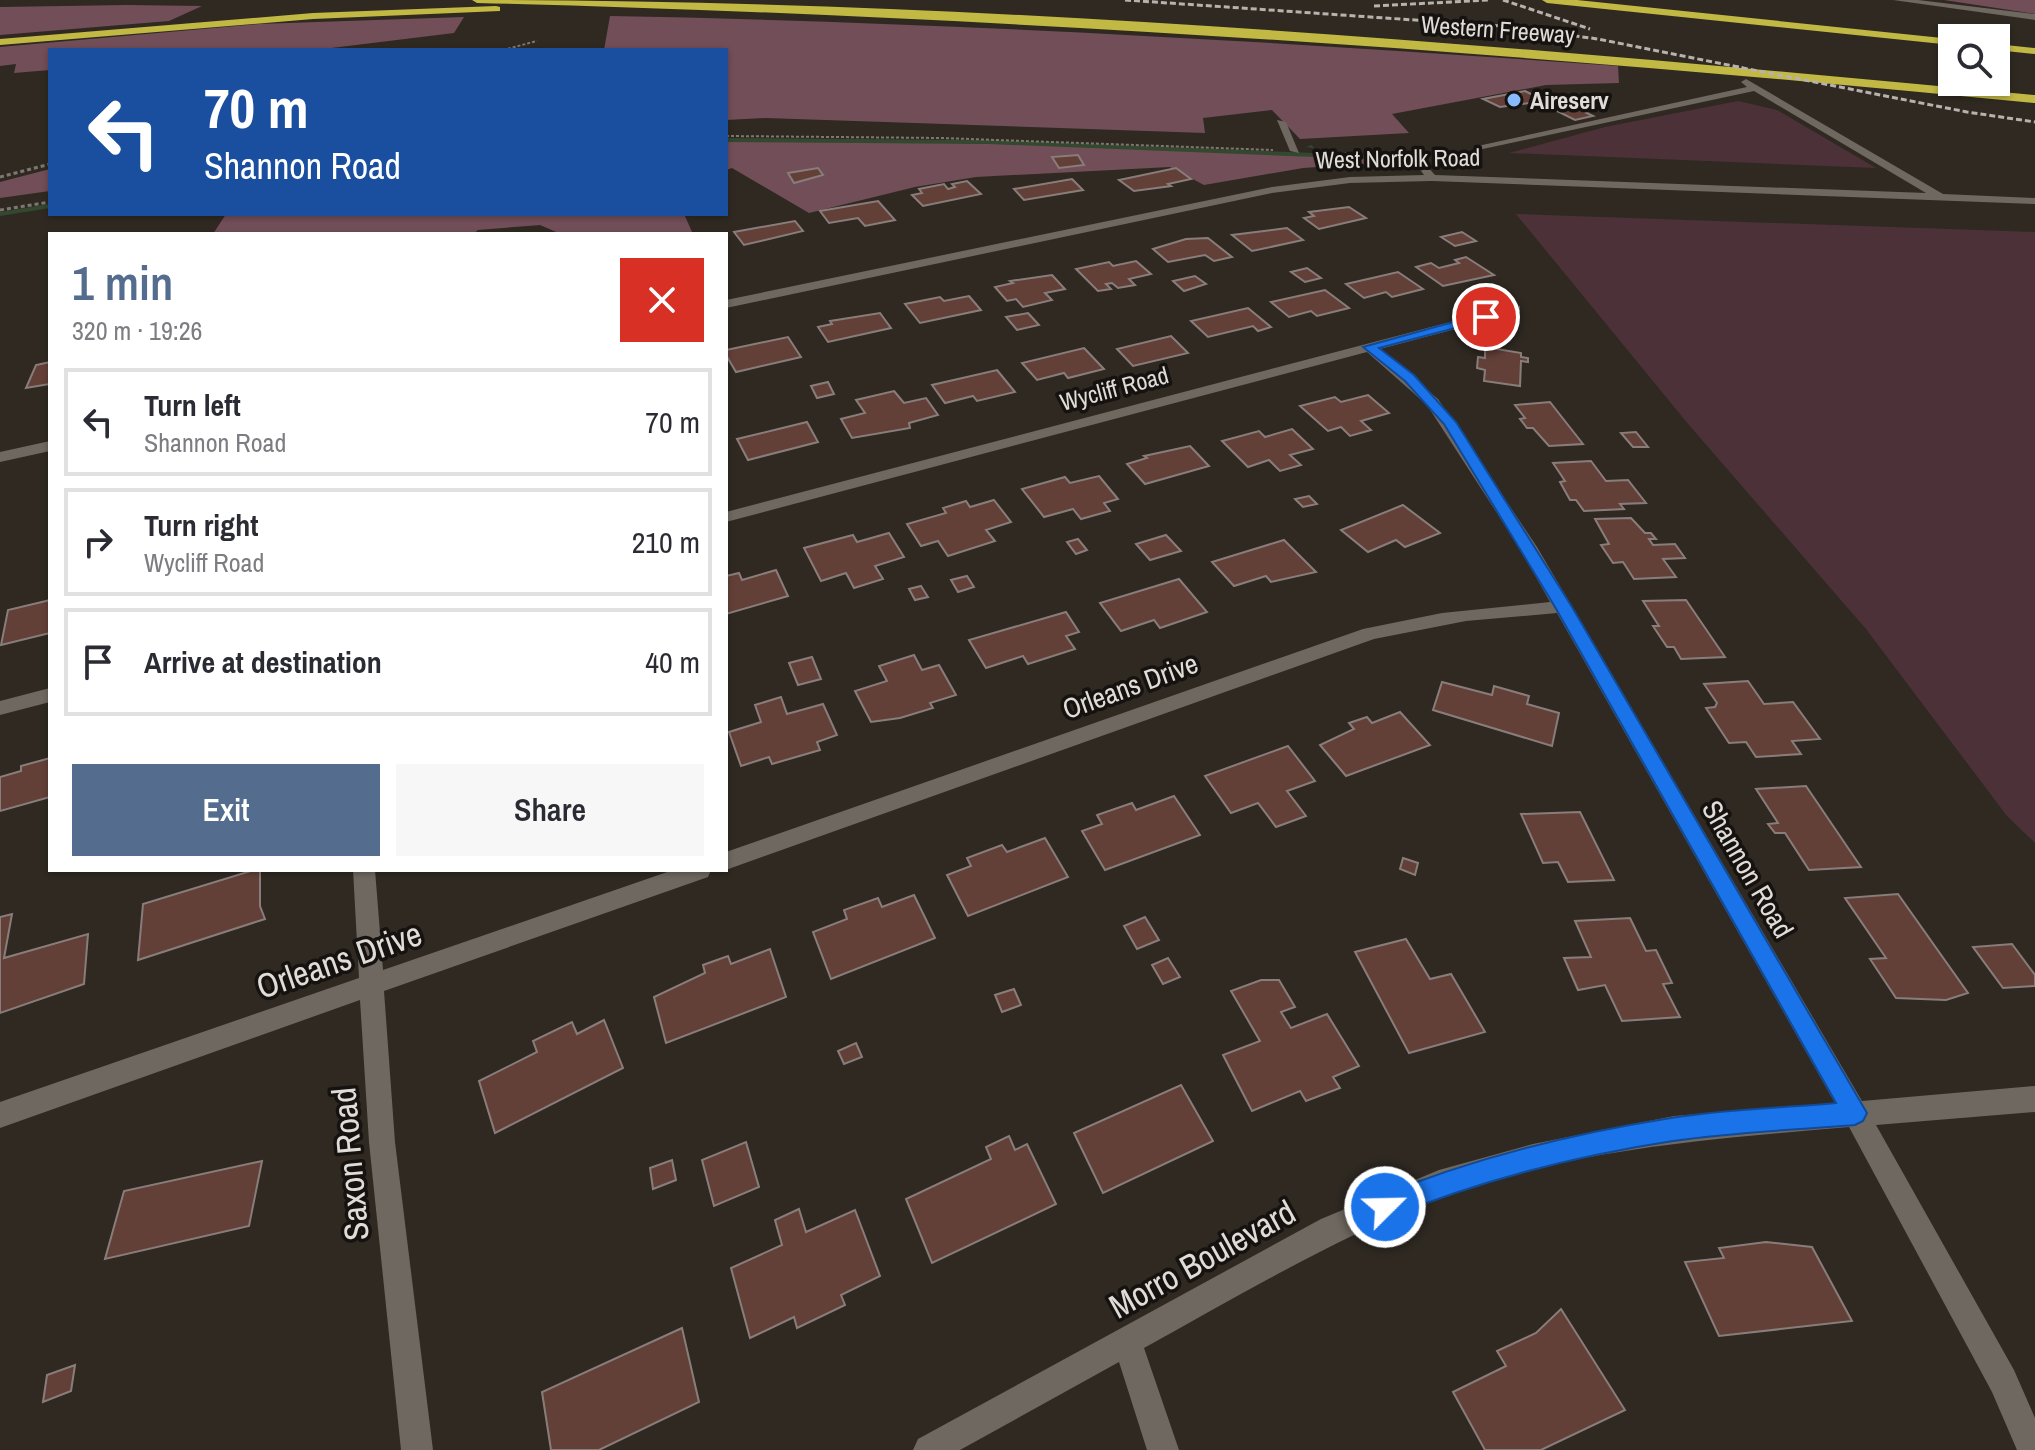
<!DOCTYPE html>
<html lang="en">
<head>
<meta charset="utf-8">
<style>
	body { margin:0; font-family:"Archivo Narrow",sans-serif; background:#f7f7f7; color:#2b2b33; height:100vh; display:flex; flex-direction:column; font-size:30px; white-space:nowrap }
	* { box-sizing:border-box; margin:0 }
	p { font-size:26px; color:#7c7c81 }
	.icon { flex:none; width:44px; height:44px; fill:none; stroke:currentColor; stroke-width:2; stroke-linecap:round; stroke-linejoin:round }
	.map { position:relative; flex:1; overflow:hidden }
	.details { position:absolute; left:48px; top:232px; width:680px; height:640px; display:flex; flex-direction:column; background:#fff; border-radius:0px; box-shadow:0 2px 6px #0004 }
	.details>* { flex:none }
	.top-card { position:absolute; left:48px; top:48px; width:680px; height:168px; border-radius:0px; box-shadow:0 2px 6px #0004; background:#1a4fa0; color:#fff; overflow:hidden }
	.tools { position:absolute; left:1938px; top:24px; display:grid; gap:16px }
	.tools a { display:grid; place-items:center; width:72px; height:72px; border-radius:0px; background:#fff; box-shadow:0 2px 6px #0004; font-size:40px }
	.pin { position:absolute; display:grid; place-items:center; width:68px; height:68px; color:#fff; margin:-34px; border:4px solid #fff; border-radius:50%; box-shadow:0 2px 8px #0007 }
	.me { position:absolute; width:88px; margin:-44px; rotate:67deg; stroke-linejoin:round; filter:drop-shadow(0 0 6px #0008) }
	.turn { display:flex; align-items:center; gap:28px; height:168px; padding:0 24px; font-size:36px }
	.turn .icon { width:104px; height:104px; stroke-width:2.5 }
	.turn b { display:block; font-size:56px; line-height:68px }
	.round { display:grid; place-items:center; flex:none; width:84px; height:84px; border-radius:0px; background:#f7f7f7 }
	.summary { display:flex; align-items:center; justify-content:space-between; height:136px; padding:0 24px }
	h1 { font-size:48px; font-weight:600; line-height:60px; color:#546c8d }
	.action { display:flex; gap:16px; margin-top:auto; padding:16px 24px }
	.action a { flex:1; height:92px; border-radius:0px; background:#546c8d; color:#fff; font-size:32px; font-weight:600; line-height:92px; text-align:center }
	.action a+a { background:#f7f7f7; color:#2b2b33 }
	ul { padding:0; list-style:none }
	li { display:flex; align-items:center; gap:24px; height:108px; margin:0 16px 12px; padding:0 8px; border:4px solid #e1e1e2; border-radius:0px }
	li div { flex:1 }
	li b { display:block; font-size:30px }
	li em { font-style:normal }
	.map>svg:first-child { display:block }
	.green { fill:#4c3139 }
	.forest { fill:#724e59 }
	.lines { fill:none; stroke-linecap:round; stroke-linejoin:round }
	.stream { fill:#33482e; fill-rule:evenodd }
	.building { fill:#624038; stroke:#897d7b; stroke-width:2 }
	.path-far1 { stroke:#7c7770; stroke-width:2; stroke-dasharray:3 2; stroke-linecap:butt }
	.path { stroke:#7c7770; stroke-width:3; stroke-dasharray:4 3; stroke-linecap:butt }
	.minor { fill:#6f6860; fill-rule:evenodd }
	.highway { fill:#c2b844; fill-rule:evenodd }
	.rail { stroke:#b7b2ad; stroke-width:3; stroke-dasharray:6 3; stroke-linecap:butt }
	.route { fill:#1a73e8; stroke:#114b97; stroke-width:2 }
	.poi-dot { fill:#87bbfc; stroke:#15120f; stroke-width:3 }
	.labels { text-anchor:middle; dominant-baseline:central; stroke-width:7; stroke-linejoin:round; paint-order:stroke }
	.far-street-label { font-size:24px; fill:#e0dcd7; stroke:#15120f }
	.far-poi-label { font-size:24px; font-weight:bold; fill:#e0dcd7; stroke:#15120f; text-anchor:start }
	.street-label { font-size:28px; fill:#e0dcd7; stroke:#15120f }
	.near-street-label { font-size:34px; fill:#e0dcd7; stroke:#15120f }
</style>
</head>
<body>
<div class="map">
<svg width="2035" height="1450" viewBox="0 0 2035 1450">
	<rect width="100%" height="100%" fill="#2f2922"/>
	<g class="green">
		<polygon points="1738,101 1777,110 1876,168 1509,153 1605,127"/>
		<polygon points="1516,214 2035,232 2035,843 2007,816 1866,629 1689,425"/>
	</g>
	<g class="forest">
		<polygon points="1944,0 2035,0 2035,14"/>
		<polygon points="127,5 202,6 169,21 0,35 0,7"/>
		<path d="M610 16C946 22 1283 42 1618 66L1619 83 1546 85 1392 114 1409 133 1300 139 1272 110 1203 118 1205 133 766 118 726 120V50H604Z"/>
		<polygon points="464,17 454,33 315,50 50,50 50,70 14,73 16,64 0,66 0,47 259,24"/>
		<polygon points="753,140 1018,144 1371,158 1378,163 1303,168 1204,185 1170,167 976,177 915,187 809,213 732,168 726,170 726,141"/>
		<polygon points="50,169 50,191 0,198 0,182"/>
		<polygon points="226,214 684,214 693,234 561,234 540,225 478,230 473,234 213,234"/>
	</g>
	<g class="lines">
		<g class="stream">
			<polygon points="726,138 988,140 1367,155 1370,157 1367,159 988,144 726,142"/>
			<polygon points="1311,145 1314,147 1313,148 1306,147"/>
			<polygon points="50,204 50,208 0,216 0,212"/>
		</g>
	</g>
	<g class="building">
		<polygon points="1525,91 1545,101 1500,107 1483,99"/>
		<polygon points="1560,100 1593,116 1575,120 1543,104"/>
		<polygon points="1078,155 1084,165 1059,168 1052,157"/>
		<polygon points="818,168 823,175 794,183 788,173"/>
		<polygon points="1176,168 1191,179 1168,184 1171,186 1134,191 1119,180"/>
		<polygon points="1072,179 1083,190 1024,200 1014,189"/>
		<polygon points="967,181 981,194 923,206 912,195 922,193 919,189 944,184 948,189 955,187 952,184"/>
		<polygon points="878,201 895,220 865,226 858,218 829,223 820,211"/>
		<polygon points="1349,207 1366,218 1319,229 1304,218 1314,216 1309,212"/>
		<polygon points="795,221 803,231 744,245 734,232"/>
		<polygon points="1287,228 1303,240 1252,251 1232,235"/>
		<polygon points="1462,232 1476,241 1455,246 1441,237"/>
		<polygon points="1208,238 1232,257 1214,261 1205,255 1168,262 1153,249 1186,239"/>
		<polygon points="1466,257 1494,275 1443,286 1416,267 1431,263 1439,268 1459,263 1455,260"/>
		<polygon points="1136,261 1151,274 1129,279 1135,285 1118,288 1112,283 1106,284 1111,289 1098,291 1076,269 1109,262 1113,266"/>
		<polygon points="1307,268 1321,278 1305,282 1291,272"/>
		<polygon points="1398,272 1423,289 1392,297 1386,292 1364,298 1346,284"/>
		<polygon points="1052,275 1065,289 1045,293 1052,300 1023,307 1016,299 1007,301 995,287 1013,283 1010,281"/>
		<polygon points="1195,276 1206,284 1184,291 1173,281"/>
		<polygon points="1325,290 1349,308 1317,316 1311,311 1289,317 1271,302"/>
		<polygon points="969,296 981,310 920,323 905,304 940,297 944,301"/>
		<polygon points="1248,308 1271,327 1258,331 1253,326 1208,337 1191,321"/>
		<polygon points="880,313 891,328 828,342 818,327 832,324 830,321"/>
		<polygon points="1028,313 1039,325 1017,330 1006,317"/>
		<polygon points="1171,336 1188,353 1133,366 1117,349"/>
		<polygon points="788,337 801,357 736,372 726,355 726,350"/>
		<polygon points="1485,347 1521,353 1521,357 1528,358 1528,362 1521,361 1520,386 1484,381 1485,370 1477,368 1478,357 1485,358"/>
		<polygon points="1084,348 1104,369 1068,378 1064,373 1037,380 1022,363"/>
		<polygon points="50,362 50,384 26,388 36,365"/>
		<polygon points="997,370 1015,392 977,401 973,396 945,403 932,385"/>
		<polygon points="828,382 834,394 817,398 811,386"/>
		<polygon points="894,391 904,403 926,398 938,415 909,423 910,428 852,438 841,419 865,413 856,400"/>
		<polygon points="1368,395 1389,413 1361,421 1371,430 1350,436 1341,427 1328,431 1300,406 1335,397 1341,402"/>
		<polygon points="1550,402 1583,444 1549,446 1533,428 1527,428 1520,419 1525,418 1515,405"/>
		<polygon points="807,422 818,442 748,460 737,439"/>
		<polygon points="1292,429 1313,449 1290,455 1301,465 1280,471 1269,460 1248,467 1222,441 1259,431 1265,437"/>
		<polygon points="1636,432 1648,447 1633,447 1621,433"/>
		<polygon points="1190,446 1209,466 1145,484 1127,464 1147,458 1144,456"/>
		<polygon points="1591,461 1606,481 1628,480 1646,503 1620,504 1624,509 1584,511 1576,500 1570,500 1560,482 1565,481 1553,463"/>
		<polygon points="1099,476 1118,499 1104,503 1110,511 1081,519 1073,509 1044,517 1022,489 1065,477 1070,483"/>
		<polygon points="1309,496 1317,504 1303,507 1295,499"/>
		<polygon points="994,500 1011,522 986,530 995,541 948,556 938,541 921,546 907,524 946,513 943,508 966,501 970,507"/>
		<polygon points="1403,505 1440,533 1405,547 1396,540 1368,552 1341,530"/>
		<polygon points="1631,518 1645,533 1651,533 1656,539 1649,539 1653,545 1675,544 1685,558 1663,559 1676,577 1634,579 1623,562 1613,563 1601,545 1609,544 1595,519"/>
		<polygon points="889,533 904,557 875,566 883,579 854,588 846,573 821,581 804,548 853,535 857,542"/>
		<polygon points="1166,535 1181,551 1150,560 1136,544"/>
		<polygon points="1078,539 1087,550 1076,554 1067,542"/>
		<polygon points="1284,540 1316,572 1271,582 1266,576 1234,586 1212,562"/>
		<polygon points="776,570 788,596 726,614 726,576 739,573 742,580"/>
		<polygon points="967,576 974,587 958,592 951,580"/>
		<polygon points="1179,579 1207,612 1160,628 1154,620 1121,631 1100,603"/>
		<polygon points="921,586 928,597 915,600 909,589"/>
		<polygon points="50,600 50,633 1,645 8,610"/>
		<polygon points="1686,600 1725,657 1681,659 1674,647 1667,647 1653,626 1659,626 1643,601"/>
		<polygon points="1066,612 1079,632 1066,636 1075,649 1028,664 1023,656 986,668 969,640"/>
		<polygon points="914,655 922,670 939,665 956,695 930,703 933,708 900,718 871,722 855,691 887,681 879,666"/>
		<polygon points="812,657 821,679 798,685 789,663"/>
		<polygon points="1748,681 1764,704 1793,702 1820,739 1792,741 1801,754 1756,757 1746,742 1729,743 1706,708 1715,707 1717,703 1704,684"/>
		<polygon points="1442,682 1492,695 1494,686 1529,696 1527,704 1559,713 1552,746 1433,710"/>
		<polygon points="781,697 787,714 823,704 837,735 817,742 820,750 772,764 769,757 741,766 729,732 761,722 755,705"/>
		<polygon points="1400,712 1430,745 1346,776 1320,745 1354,729 1349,723 1367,717 1372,723"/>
		<polygon points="1288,746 1315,781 1287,791 1306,816 1276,827 1258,803 1231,813 1205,776"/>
		<polygon points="50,758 50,797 0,811 0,777 21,771 21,766"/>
		<polygon points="1806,786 1861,867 1809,870 1785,833 1775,833 1768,824 1778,823 1756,789"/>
		<polygon points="1174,796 1200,835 1105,870 1082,831 1102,824 1097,815 1132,803 1136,810"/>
		<polygon points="1580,812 1614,880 1568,882 1558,862 1543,863 1521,814"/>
		<polygon points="1045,838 1068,877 968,916 947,875 971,866 967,858 1002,845 1007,852"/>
		<polygon points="1403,858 1418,863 1415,875 1400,869"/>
		<polygon points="254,870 260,870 260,906 265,919 138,960 143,904"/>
		<polygon points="1898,894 1968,993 1946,1000 1896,998 1870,959 1886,958 1845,898"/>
		<polygon points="914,895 935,938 831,979 813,932 847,919 844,910 878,898 882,907"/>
		<polygon points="12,914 4,958 88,934 84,984 0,1013 0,917"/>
		<polygon points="1145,917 1159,940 1137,949 1124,926"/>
		<polygon points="1630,918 1646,951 1656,950 1672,983 1663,984 1680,1017 1622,1021 1605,985 1578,990 1564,958 1591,957 1575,921"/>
		<polygon points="1406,939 1430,979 1451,974 1485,1032 1409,1053 1355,952"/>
		<polygon points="2012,944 2035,975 2035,986 2003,988 1973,947"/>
		<polygon points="770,949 786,997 666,1043 654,997 705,973 703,965 728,956 731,964"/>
		<polygon points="1168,958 1180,977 1163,984 1152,965"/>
		<polygon points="1261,980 1279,980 1295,1007 1281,1012 1291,1028 1327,1014 1359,1066 1333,1077 1340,1088 1306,1101 1300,1091 1252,1111 1223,1055 1260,1041 1231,991"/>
		<polygon points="1014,989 1021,1005 1002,1012 995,995"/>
		<polygon points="604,1020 623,1068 495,1133 479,1081 537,1052 533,1041 572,1022 577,1034"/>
		<polygon points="856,1043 862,1057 844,1064 838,1051"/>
		<polygon points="1181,1085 1213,1141 1103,1193 1074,1133"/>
		<polygon points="1009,1136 1015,1150 1027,1144 1056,1204 932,1263 906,1199 991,1159 986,1147"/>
		<polygon points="746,1142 759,1187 714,1206 702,1160"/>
		<polygon points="672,1160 676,1180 653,1189 650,1168"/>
		<polygon points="262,1161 249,1226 105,1259 124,1191"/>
		<polygon points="799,1209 806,1232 855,1210 880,1276 841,1295 845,1305 797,1328 794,1317 750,1338 731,1268 782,1245 775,1220"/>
		<polygon points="1766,1242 1812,1247 1852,1321 1719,1336 1685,1262 1724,1258 1719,1248"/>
		<polygon points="1561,1309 1625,1410 1541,1450 1485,1450 1453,1392 1506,1366 1497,1351 1536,1333"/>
		<polygon points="682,1328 699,1402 599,1450 551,1450 542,1392"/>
		<polygon points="75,1365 71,1391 43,1402 47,1375"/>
	</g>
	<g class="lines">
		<g class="path-far1">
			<polyline points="503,50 537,41"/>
			<polyline points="726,136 942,138 1273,150"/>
			<polyline points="1315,152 1389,155"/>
		</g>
		<g class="path">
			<polyline points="0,177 50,164"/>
			<polyline points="0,210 50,202"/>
		</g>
		<g class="minor">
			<polygon points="1893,0 1918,0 2035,14 2035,20"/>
			<polygon points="1746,79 1943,194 2035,198 2035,204 1432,181 1350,183 1272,193 726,308 726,300 1272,187 1350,177 1424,175 1410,156 1415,153 1435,175 1926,193 1754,91 1478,150 1473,147 1747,87 1741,82"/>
			<polygon points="1277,120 1286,122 1299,153 1290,151"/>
			<path d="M1515 305 1520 306V312L1380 349 1438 399 1537 547 1862 1101 2035 1086V1112L1876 1125 2014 1370 2035 1418V1450H2017L1992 1392 1849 1127C1712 1139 1566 1149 1436 1199 1334 1239 1240 1295 1144 1348L1179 1450H1147L1119 1362 960 1450H913L918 1439 1321 1219 1439 1170 1533 1144 1674 1116 1835 1103 1557 613 1466 621 1374 639 734 867 726 870V852L1363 629 1442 613 1550 602 1519 547 1427 405 1367 352 726 522V512Z"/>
			<polygon points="50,441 50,451 0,462 0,452"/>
			<polygon points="50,688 50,702 0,715 0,701"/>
			<polygon points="353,870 375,870 383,970 673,870 711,870 708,877 384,991 395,1142 433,1450 401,1450 369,1142 360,1000 0,1128 0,1102 359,978"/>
		</g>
		<g class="highway">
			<path d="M472 0C994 0 1516 46 2035 95V103C1516 52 998 16 477 3Z"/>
			<polygon points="1542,0 1577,0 1952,39 1952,45 1547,3"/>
			<polygon points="496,6 500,7 500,11 313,19 0,45 0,39 313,13"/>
			<polygon points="1996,44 2035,48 2035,54 1996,50"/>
		</g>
		<g class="rail">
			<polyline points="1125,0 1501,26 1598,39 1743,68"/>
			<polyline points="1503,0 1590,29"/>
			<polyline points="1374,6 1489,0"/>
			<polyline points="1733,66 1967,112 2035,122"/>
		</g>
	</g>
	<path class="route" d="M1486 313 1490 314V319L1379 348 1414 375 1456 422 1572 607 1867 1113 1863 1121 1855 1125C1795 1130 1733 1132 1673 1141 1574 1156 1478 1181 1385 1219L1376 1216 1373 1207 1376 1198C1472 1158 1570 1134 1671 1118 1726 1109 1782 1108 1836 1103L1555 607 1444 424 1405 381 1363 347Z"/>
	<circle class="poi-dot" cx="1514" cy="100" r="8"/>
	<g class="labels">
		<g class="far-street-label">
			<text transform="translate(1498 29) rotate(4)">Western Freeway</text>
			<text transform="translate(1398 158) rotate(-1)">West Norfolk Road</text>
			<text transform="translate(1114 388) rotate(-15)">Wycliff Road</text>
		</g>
		<g class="far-poi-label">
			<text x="1530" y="100">Aireserv</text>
		</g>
		<g class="street-label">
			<text transform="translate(1130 686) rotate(-20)">Orleans Drive</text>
			<text transform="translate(1748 869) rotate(60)">Shannon Road</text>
		</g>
		<g class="near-street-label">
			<text transform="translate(339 960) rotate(-19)">Orleans Drive</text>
			<text transform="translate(350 1164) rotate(-95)">Saxon Road</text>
			<text transform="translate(1202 1259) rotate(-29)">Morro Boulevard</text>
		</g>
	</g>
</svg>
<div class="tools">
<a><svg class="icon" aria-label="search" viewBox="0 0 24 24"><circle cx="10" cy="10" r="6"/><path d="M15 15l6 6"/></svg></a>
</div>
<div class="pin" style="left:1486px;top:317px;background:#d93025"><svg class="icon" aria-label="arrive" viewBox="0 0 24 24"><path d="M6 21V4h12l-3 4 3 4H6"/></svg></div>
<svg class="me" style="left:1385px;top:1207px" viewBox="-20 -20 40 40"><circle r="17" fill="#1a73e8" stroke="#fff" stroke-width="3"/><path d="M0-11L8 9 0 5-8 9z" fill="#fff"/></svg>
<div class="top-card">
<div class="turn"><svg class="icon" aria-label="left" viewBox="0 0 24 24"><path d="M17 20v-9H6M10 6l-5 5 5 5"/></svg><div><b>70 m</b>Shannon Road</div></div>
</div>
<section class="details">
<div class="summary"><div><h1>1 min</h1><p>320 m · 19:26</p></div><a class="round" style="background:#d93025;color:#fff"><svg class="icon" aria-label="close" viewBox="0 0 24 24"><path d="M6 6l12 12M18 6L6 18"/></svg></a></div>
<ul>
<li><svg class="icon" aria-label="left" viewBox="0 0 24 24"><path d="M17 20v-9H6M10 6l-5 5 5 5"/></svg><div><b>Turn left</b><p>Shannon Road</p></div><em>70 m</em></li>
<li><svg class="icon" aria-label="right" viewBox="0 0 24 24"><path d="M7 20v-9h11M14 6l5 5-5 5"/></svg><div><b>Turn right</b><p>Wycliff Road</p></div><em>210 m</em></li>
<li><svg class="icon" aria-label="arrive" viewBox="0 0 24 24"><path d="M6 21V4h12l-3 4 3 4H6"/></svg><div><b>Arrive at destination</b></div><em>40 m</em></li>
</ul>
<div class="action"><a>Exit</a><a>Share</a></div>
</section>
</div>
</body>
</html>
